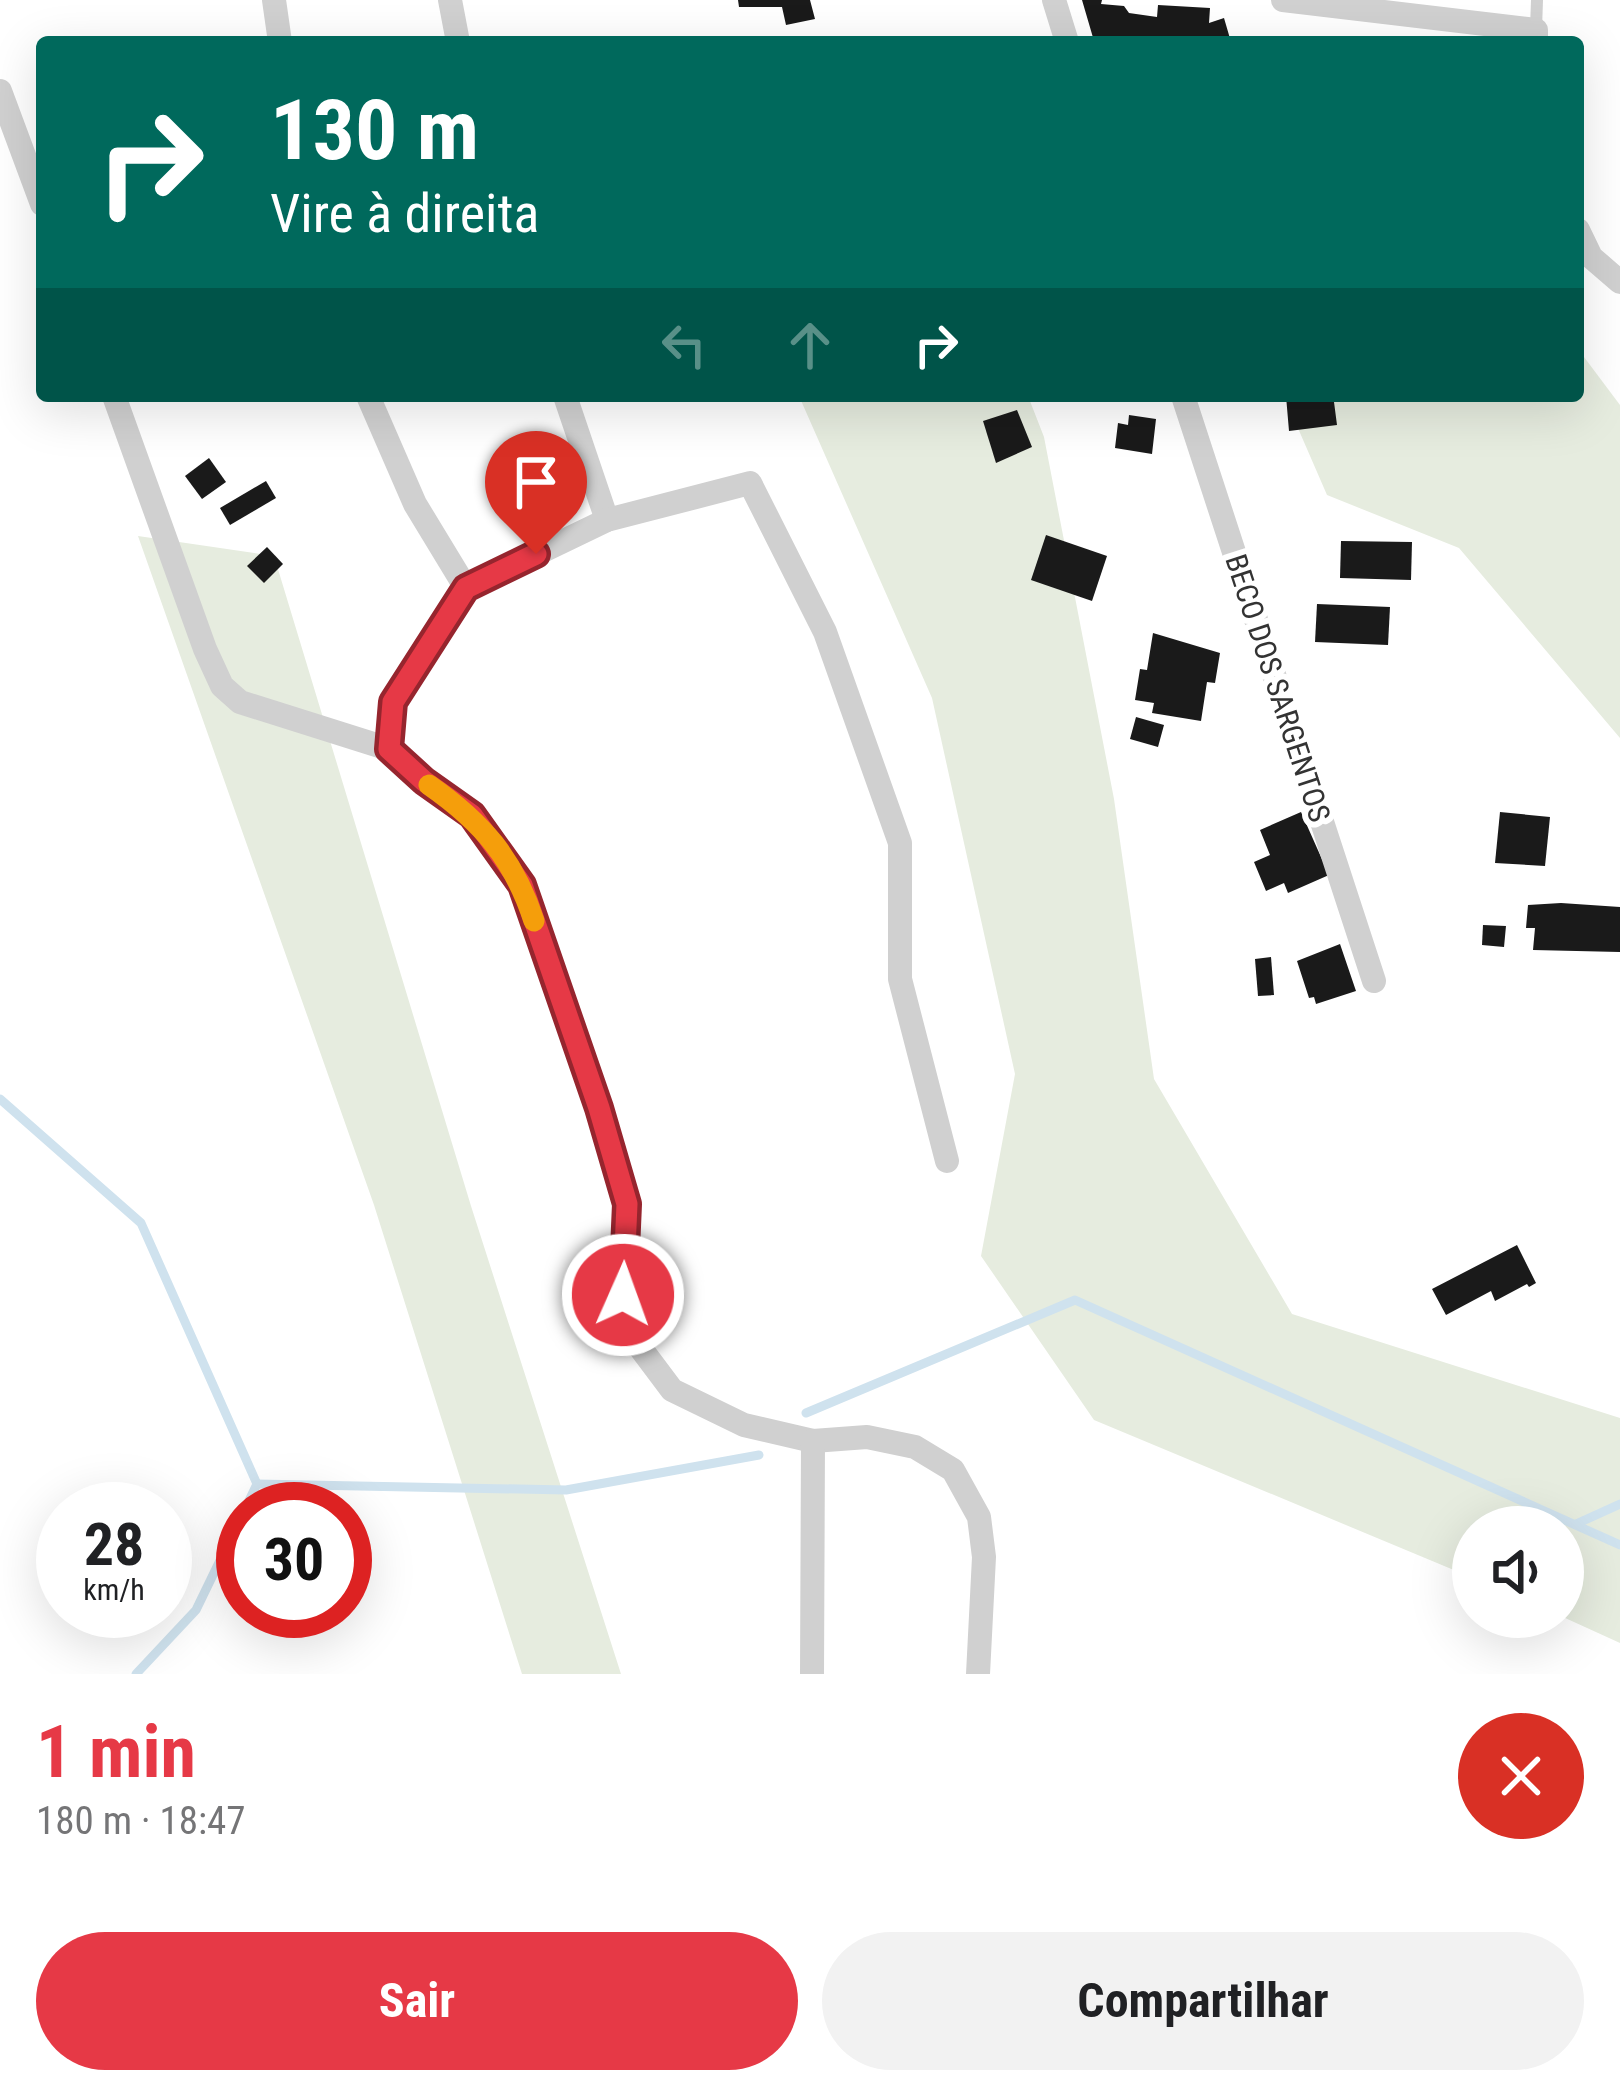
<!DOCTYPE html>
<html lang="pt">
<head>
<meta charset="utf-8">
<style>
	body { margin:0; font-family:"Roboto Condensed",sans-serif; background:#f2f2f2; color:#202124; height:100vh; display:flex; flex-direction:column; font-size:45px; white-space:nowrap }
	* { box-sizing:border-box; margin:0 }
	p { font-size:39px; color:#757577 }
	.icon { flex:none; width:66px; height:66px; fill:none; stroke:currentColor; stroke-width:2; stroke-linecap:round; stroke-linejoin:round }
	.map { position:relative; height:1674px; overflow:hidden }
	.details { display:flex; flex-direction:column; background:#fff; flex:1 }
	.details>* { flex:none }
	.banner { position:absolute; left:36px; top:36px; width:1548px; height:366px; border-radius:12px; box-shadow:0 12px 48px #0002; background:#00695c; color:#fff; overflow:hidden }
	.buttons { position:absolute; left:1452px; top:1506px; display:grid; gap:24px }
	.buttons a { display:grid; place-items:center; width:132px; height:132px; border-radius:50%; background:#fff; box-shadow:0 12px 48px #0002; font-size:60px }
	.speed { position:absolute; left:36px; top:1482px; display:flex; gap:24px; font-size:60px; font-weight:700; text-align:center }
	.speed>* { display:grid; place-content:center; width:156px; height:156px; border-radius:50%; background:#fff; box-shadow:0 12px 48px #0002; line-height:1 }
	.speed small { font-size:30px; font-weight:400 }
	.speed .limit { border:18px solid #d22; background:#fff; color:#111 }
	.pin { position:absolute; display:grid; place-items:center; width:102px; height:102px; color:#fff; margin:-123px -51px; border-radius:50% 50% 50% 0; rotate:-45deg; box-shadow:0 0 12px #0007 }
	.pin .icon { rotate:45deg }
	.me { position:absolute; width:132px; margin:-66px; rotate:2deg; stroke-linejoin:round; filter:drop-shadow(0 0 9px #0008) }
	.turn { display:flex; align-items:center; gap:42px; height:252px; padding:0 36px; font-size:54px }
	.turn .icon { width:156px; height:156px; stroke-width:2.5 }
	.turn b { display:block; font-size:84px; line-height:102px }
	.lanes { display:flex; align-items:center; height:114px; padding:0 36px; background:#0003; justify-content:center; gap:60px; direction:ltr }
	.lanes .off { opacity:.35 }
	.round { display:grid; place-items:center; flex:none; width:126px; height:126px; border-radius:63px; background:#f2f2f2 }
	.headline { display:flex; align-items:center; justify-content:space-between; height:204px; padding:0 36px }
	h1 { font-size:72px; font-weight:700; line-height:90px; color:#e63946 }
	.button { display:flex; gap:24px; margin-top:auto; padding:24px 36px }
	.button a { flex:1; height:138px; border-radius:72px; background:#e63946; color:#fff; font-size:48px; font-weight:700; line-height:138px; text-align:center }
	.button a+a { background:#f2f2f2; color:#202124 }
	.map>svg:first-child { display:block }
	.green { fill:#e6ecdf }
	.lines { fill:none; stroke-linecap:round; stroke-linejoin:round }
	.stream { stroke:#cfe2ee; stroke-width:9 }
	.building { fill:#1a1a1a }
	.service { stroke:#d0d0d0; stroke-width:12 }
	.minor { stroke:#d0d0d0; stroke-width:24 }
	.route-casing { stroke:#96252e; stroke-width:30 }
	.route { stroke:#e63946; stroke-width:21 }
	.slow { stroke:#f59e0b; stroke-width:21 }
	.labels { text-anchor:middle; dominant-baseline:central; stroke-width:12; stroke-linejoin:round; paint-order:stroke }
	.street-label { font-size:30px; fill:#333; stroke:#fff }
</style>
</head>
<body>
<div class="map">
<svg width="1620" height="1674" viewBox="0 0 1620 1674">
	<rect width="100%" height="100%" fill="#fff"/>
	<g class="green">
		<polygon points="1578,349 1620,405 1620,738 1459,548 1327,495 1284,396 1578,396"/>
		<polygon points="799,396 1028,396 1044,437 1114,799 1154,1079 1292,1314 1620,1418 1620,1643 1563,1617 1563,1527 1473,1527 1473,1578 1094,1420 981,1256 1015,1074 932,698"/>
		<polygon points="138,536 274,556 471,1206 621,1674 522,1674 374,1205"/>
	</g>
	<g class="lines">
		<g class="stream">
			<polyline points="0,1099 141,1223 257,1484 245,1509"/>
			<polyline points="806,1413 1075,1300 1620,1545"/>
			<polyline points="257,1484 566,1490 759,1455"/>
			<polyline points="1576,1524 1620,1504"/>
			<polyline points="136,1674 196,1610 243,1513"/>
		</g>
	</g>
	<g class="building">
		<polygon points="738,0 810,0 815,19 786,25 782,7 739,7"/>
		<polygon points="1082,0 1102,0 1101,4 1124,6 1129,13 1157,17 1158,5 1210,8 1209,23 1224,18 1231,42 1094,41"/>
		<polygon points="1286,396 1345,396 1345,401 1334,402 1337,425 1289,431"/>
		<polygon points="1017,410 1032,447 996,463 983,421"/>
		<polygon points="1129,415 1156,419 1152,454 1115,448 1118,423 1128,425"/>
		<polygon points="209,458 226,482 202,499 185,476"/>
		<polygon points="266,481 276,498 230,525 220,508"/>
		<polygon points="1046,535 1107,556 1092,601 1031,580"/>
		<polygon points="1341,541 1412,542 1411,580 1340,578"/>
		<polygon points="267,547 283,564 264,583 247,566"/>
		<polygon points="1317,604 1390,607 1388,645 1315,642"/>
		<polygon points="1153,633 1220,653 1215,683 1207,682 1201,721 1152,713 1154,703 1135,700 1140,669 1147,670"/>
		<polygon points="1136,717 1164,725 1158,747 1130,739"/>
		<polygon points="1301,812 1329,875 1288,893 1284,883 1266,891 1254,862 1270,855 1260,830"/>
		<polygon points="1500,812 1550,817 1545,866 1495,863"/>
		<polygon points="1561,903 1620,907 1620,952 1533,950 1535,928 1526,928 1528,905"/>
		<polygon points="1483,925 1506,926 1504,947 1482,945"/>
		<polygon points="1340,944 1356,991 1316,1004 1314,997 1309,998 1297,961"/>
		<polygon points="1271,957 1274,995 1258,996 1255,959"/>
		<polygon points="1517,1245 1536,1283 1529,1287 1527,1284 1495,1301 1491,1291 1446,1315 1432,1289"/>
	</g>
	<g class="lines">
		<polyline class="service" points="1536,29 1537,0"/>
		<g class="minor">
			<polyline points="274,0 280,42"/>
			<polyline points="450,0 458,42"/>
			<polyline points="1054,0 1067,42"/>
			<polyline points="1283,0 1536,30 1536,42"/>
			<polyline points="0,91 42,204"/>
			<polyline points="1578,230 1591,257 1620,282"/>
			<polyline points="114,396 205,649 222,686 240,702 389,749"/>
			<polyline points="368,396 415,504 466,588"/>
			<polyline points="565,396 607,520"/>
			<polyline points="1183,396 1374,981"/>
			<polyline points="947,1161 900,979 900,843 825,632 750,483 607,520 466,588 393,702 389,749 424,781 473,815 522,885 599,1108 627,1205 623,1295 639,1346 672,1390 744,1425 813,1441 867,1437 915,1447 953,1470 979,1517 984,1557 978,1674"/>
			<polyline points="812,1674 813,1441"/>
		</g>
	</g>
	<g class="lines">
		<defs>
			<polyline id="route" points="536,554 466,588 393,702 389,749 424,781 472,815 522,885 599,1108 627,1204 623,1295"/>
		</defs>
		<use href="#route" class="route-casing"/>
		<use href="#route" class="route"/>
		<path class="slow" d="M429 785C482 822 514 859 534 921"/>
	</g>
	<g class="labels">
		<g class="street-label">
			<text transform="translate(1278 688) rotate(72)">BECO DOS SARGENTOS</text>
		</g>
	</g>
</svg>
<div class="buttons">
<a><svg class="icon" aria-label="sound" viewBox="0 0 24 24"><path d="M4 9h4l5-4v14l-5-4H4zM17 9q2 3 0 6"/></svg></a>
</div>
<div class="speed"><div>28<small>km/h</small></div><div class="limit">30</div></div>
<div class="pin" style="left:536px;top:554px;background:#d93025"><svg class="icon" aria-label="arrive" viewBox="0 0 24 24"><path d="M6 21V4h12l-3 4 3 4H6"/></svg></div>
<svg class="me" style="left:623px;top:1295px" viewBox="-20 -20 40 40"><circle r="17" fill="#e63946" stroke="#fff" stroke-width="3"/><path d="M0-11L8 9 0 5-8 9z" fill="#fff"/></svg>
<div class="banner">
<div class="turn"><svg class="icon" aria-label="right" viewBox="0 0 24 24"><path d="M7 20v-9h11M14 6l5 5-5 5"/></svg><div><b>130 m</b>Vire à direita</div></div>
<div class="lanes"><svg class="icon off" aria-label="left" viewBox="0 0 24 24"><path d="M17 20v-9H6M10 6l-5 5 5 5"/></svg><svg class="icon off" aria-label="ahead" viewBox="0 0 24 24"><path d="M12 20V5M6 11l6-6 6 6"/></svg><svg class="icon" aria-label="right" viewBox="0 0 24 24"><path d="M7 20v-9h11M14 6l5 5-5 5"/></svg></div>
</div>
</div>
<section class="details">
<div class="headline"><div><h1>1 min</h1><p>180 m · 18:47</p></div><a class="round" style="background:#d93025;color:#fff"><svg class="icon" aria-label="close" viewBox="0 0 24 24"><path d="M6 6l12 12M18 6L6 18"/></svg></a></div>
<div class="button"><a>Sair</a><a>Compartilhar</a></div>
</section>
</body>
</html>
